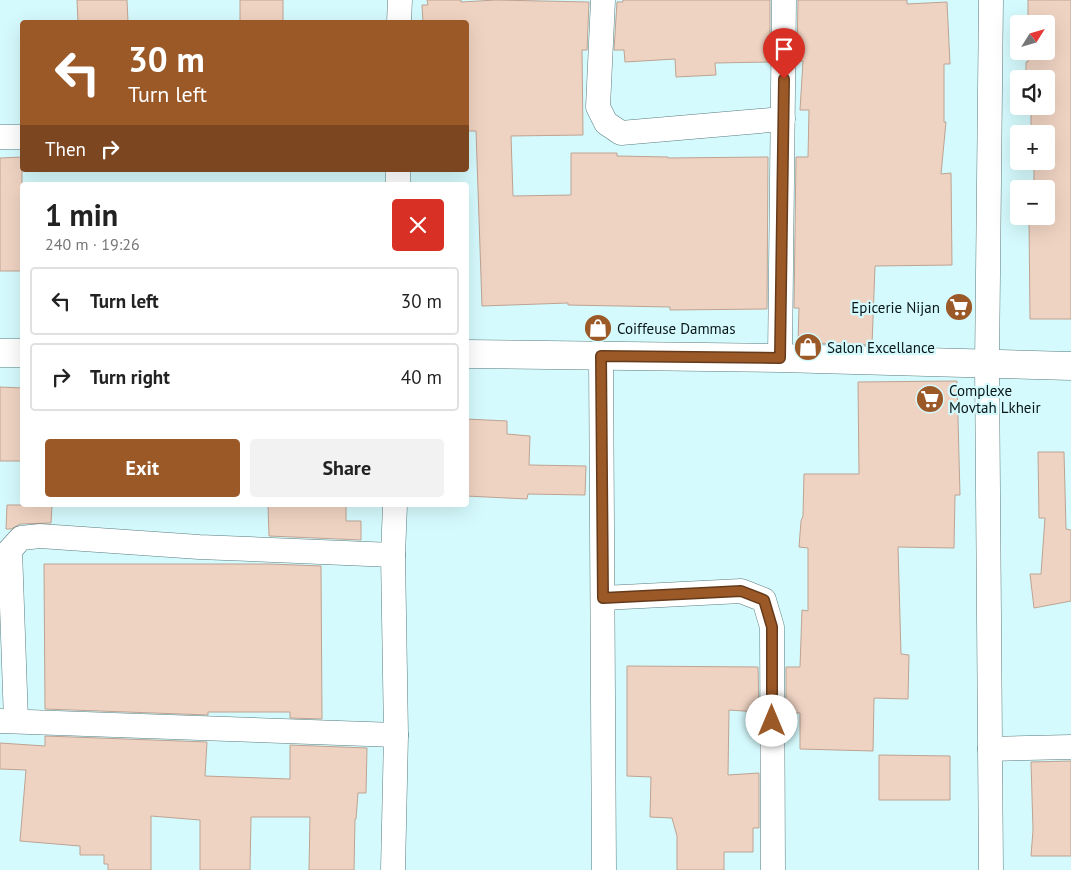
<!DOCTYPE html>
<html lang="en">
<head>
<meta charset="utf-8">
<style>
	body { margin:0; font-family:"PT Sans",sans-serif; background:#f2f2f2; color:#222; height:100vh; display:flex; flex-direction:column; font-size:19px; white-space:nowrap }
	* { box-sizing:border-box; margin:0 }
	p { font-size:16px; color:#767676 }
	.icon { flex:none; width:28px; height:28px; fill:none; stroke:currentColor; stroke-width:2; stroke-linecap:round; stroke-linejoin:round }
	.map { position:relative; flex:1; overflow:hidden }
	.sheet { position:absolute; left:20px; top:182px; width:449px; height:325px; display:flex; flex-direction:column; background:#fff; border-radius:5px; box-shadow:0 5px 20px #0002 }
	.sheet>* { flex:none }
	.banner { position:absolute; left:20px; top:20px; width:449px; height:152px; border-radius:5px; box-shadow:0 5px 20px #0002; background:#9c5928; color:#fff; overflow:hidden }
	.needle { width:32px; rotate:53deg }
	.fabs { position:absolute; left:1010px; top:15px; display:grid; gap:10px }
	.fabs a { display:grid; place-items:center; width:45px; height:45px; border-radius:5px; background:#fff; box-shadow:0 5px 20px #0002; font-size:25px }
	.pin { position:absolute; display:grid; place-items:center; width:42px; height:42px; color:#fff; margin:-51px -21px; border-radius:50% 50% 50% 0; rotate:-45deg; box-shadow:0 0 5px #0007 }
	.pin .icon { rotate:45deg }
	.me { position:absolute; width:55px; margin:-28px; rotate:0deg; stroke-linejoin:round; filter:drop-shadow(0 0 4px #0008) }
	.turn { display:flex; align-items:center; gap:18px; height:105px; padding:0 25px; font-size:22px }
	.turn .icon { width:65px; height:65px; stroke-width:2.5 }
	.turn b { display:block; font-size:35px; line-height:42px }
	.then { display:flex; align-items:center; height:48px; padding:0 25px; background:#0003; gap:10px; font-size:19px }
	.round { display:grid; place-items:center; flex:none; width:52px; height:52px; border-radius:5px; background:#f2f2f2 }
	.headline { display:flex; align-items:center; justify-content:space-between; height:85px; padding:0 25px }
	h1 { font-size:30px; font-weight:800; line-height:38px }
	.action { display:flex; gap:10px; margin-top:auto; padding:10px 25px }
	.action a { flex:1; height:58px; border-radius:5px; background:#9c5928; color:#fff; font-size:20px; font-weight:800; line-height:58px; text-align:center }
	.action a+a { background:#f2f2f2; color:#222 }
	ul { padding:0; list-style:none }
	li { display:flex; align-items:center; gap:15px; height:68px; margin:0 10px 8px; padding:0 15px; border:2px solid #e0e0e0; border-radius:5px }
	li div { flex:1 }
	li b { display:block; font-size:19px }
	li em { font-style:normal }
	.map>svg:first-child { display:block }
	.building { fill:#efd3c2; stroke:#bda392 }
	.lines { fill:none; stroke-linecap:round; stroke-linejoin:round }
	.minor-casing { stroke:#5a7c7f; stroke-width:25 }
	.tertiary-casing { stroke:#5a7c7f; stroke-width:29 }
	.minor { stroke:#fff; stroke-width:24 }
	.tertiary { stroke:#fff; stroke-width:28 }
	.route-casing { stroke:#653a1a; stroke-width:12 }
	.route { stroke:#9c5928; stroke-width:9 }
	.labels { text-anchor:middle; dominant-baseline:central; stroke-width:4.5; stroke-linejoin:round; paint-order:stroke }
	.poi-label { font-size:15px; fill:#091618; stroke:#d5fafd; text-anchor:start }
</style>
</head>
<body>
<div class="map">
<svg width="1071" height="870" viewBox="0 0 1071 870">
	<rect width="100%" height="100%" fill="#d5fafd"/>
	<g class="building">
		<polygon points="77,0 127,0 128,22 78,22"/>
		<rect x="240" y="0" width="43" height="22"/>
		<polygon points="427,0 461,0 461,2 496,0 589,2 587,50 582,50 583,135 511,136 513,196 571,195 571,153 617,153 617,156 668,157 668,158 768,157 767,309 670,310 670,307 568,305 568,303 482,306 476,131 466,131 466,22 423,22 422,5 428,5"/>
		<polygon points="623,0 770,0 770,62 715,63 716,75 676,77 675,59 625,62 624,50 614,50 617,2 623,2"/>
		<polygon points="798,0 907,0 907,4 947,2 950,64 944,64 944,122 946,122 941,174 951,173 952,265 875,266 872,345 798,343 799,308 794,308 796,157 808,157 809,110 800,110 803,61 797,61"/>
		<polygon points="1028,0 1071,0 1071,319 1030,319 1029,216 1046,216 1046,189 1034,189 1034,161 1046,161 1046,134 1031,134 1031,109 1026,108 1026,106 1046,106 1046,79 1026,79 1026,62 1028,62 1028,51 1046,51 1046,24 1028,24"/>
		<polygon points="22,157 22,271 0,271 0,158"/>
		<polygon points="957,381 960,495 955,495 954,548 898,547 901,654 909,655 908,699 874,698 873,751 800,749 800,713 786,713 786,667 800,667 802,610 808,611 808,548 799,547 801,521 803,516 804,474 859,474 858,382"/>
		<polygon points="0,387 22,388 22,461 0,461"/>
		<polygon points="466,419 507,421 507,434 530,436 529,465 586,466 585,495 528,494 527,499 466,496"/>
		<polygon points="1038,452 1064,452 1066,529 1071,530 1071,601 1034,608 1030,574 1041,574 1045,518 1039,518"/>
		<polygon points="7,505 52,505 51,523 20,524 11,529 6,529"/>
		<polygon points="268,505 346,505 346,521 361,521 361,540 269,536"/>
		<polygon points="44,564 269,564 321,566 322,719 290,718 290,712 208,712 208,715 45,709"/>
		<polygon points="627,666 758,667 759,712 729,710 728,775 759,773 759,828 753,828 753,852 724,852 724,870 677,870 677,836 672,818 650,817 651,777 627,776"/>
		<polygon points="45,736 207,742 205,776 290,779 290,745 367,748 366,793 358,793 356,819 355,819 354,870 309,870 310,817 251,817 250,870 200,870 200,820 151,816 151,870 108,870 108,864 104,864 104,855 80,855 80,846 20,841 26,770 0,769 0,743 45,746"/>
		<polygon points="879,755 950,756 950,800 879,800"/>
		<polygon points="1071,761 1071,856 1031,856 1033,830 1031,762"/>
	</g>
	<g class="lines">
		<defs>
			<g id="minor">
				<polyline points="603,0 598,107 606,123 621,133 783,119"/>
				<polyline points="991,0 987,365 991,870"/>
				<polyline points="399,22 400,0"/>
				<polyline points="0,137 22,137"/>
				<polyline points="398,170 398,185"/>
				<polyline points="601,356 604,870"/>
				<polyline points="780,358 784,0"/>
				<polyline points="603,598 741,591 764,600 772,627 773,870"/>
				<polyline points="0,721 396,735"/>
				<polyline points="16,721 10,550 21,538 40,536 199,547 393,555"/>
				<polyline points="990,749 1071,747"/>
				<polyline points="393,870 396,735 393,555 395,505"/>
			</g>
			<g id="tertiary">
				<polyline points="0,353 22,353"/>
				<polyline points="466,354 780,358 1071,366"/>
			</g>
		</defs>
		<use href="#minor" class="minor-casing"/>
		<use href="#tertiary" class="tertiary-casing"/>
		<use href="#minor" class="minor"/>
		<use href="#tertiary" class="tertiary"/>
	</g>
	<g class="lines">
		<defs>
			<polyline id="route" points="772,721 772,627 764,600 741,591 603,598 601,356 780,358 784,79"/>
		</defs>
		<use href="#route" class="route-casing"/>
		<use href="#route" class="route"/>
	</g>
	<defs>
		<symbol id="supermarket-disc" viewBox="-11 -11 22 22"><circle r="9.5" fill="#9c5928" stroke="#d5fafd"/><path d="M-6-5.5h2.5l.6 2H6L4.5 2H-2.5L-4.4-4H-6ZM-1.5 3.2a1.3 1.3 0 1 0 .1 0ZM3 3.2a1.3 1.3 0 1 0 .1 0Z" fill="#fff"/></symbol>
		<symbol id="shop-disc" viewBox="-11 -11 22 22"><circle r="9.5" fill="#9c5928" stroke="#d5fafd"/><path d="M-5-2.5h2.3a2.7 3.5 0 0 1 5.4 0H5L5.5 6h-11ZM-1.5-2.5h3a1.5 2.3 0 0 0-3 0Z" fill="#fff"/></symbol>
	</defs>
	<g fill-rule="evenodd">
		<use href="#supermarket-disc" x="943" y="291" width="32" height="32"/>
		<use href="#shop-disc" x="582" y="312" width="32" height="32"/>
		<use href="#shop-disc" x="792" y="331" width="32" height="32"/>
		<use href="#supermarket-disc" x="914" y="383" width="32" height="32"/>
	</g>
	<g class="labels">
		<g class="poi-label">
			<text x="940" y="307" text-anchor="end">Epicerie Nijan</text>
			<text x="617" y="328">Coiffeuse Dammas</text>
			<text x="827" y="347">Salon Excellance</text>
			<text x="949" y="390">Complexe<tspan x="949" dy="17">Movtah Lkheir</tspan></text>
		</g>
	</g>
</svg>
<div class="fabs">
<a><svg class="needle" viewBox="-14 -14 28 28"><path d="M0-13l5 13h-10z" fill="#e53935"/><path d="M0 13l5-13h-10z" fill="#767676"/></svg></a>
<a><svg class="icon" aria-label="sound" viewBox="0 0 24 24"><path d="M4 9h4l5-4v14l-5-4H4zM17 9q2 3 0 6"/></svg></a>
<a>+</a>
<a>−</a>
</div>
<div class="pin" style="left:784px;top:79px;background:#d93025"><svg class="icon" aria-label="arrive" viewBox="0 0 24 24"><path d="M6 21V4h12l-3 4 3 4H6"/></svg></div>
<svg class="me" style="left:772px;top:721px" viewBox="-20 -20 40 40"><circle r="19" fill="#fff"/><path d="M0-13L10 11 0 6-10 11z" fill="#9c5928"/></svg>
<div class="banner">
<div class="turn"><svg class="icon" aria-label="left" viewBox="0 0 24 24"><path d="M17 20v-9H6M10 6l-5 5 5 5"/></svg><div><b>30 m</b>Turn left</div></div>
<div class="then">Then<svg class="icon" aria-label="right" viewBox="0 0 24 24"><path d="M7 20v-9h11M14 6l5 5-5 5"/></svg></div>
</div>
<section class="sheet">
<div class="headline"><div><h1>1 min</h1><p>240 m · 19:26</p></div><a class="round" style="background:#d93025;color:#fff"><svg class="icon" aria-label="close" viewBox="0 0 24 24"><path d="M6 6l12 12M18 6L6 18"/></svg></a></div>
<ul>
<li><svg class="icon" aria-label="left" viewBox="0 0 24 24"><path d="M17 20v-9H6M10 6l-5 5 5 5"/></svg><div><b>Turn left</b></div><em>30 m</em></li>
<li><svg class="icon" aria-label="right" viewBox="0 0 24 24"><path d="M7 20v-9h11M14 6l5 5-5 5"/></svg><div><b>Turn right</b></div><em>40 m</em></li>
</ul>
<div class="action"><a>Exit</a><a>Share</a></div>
</section>
</div>
</body>
</html>
